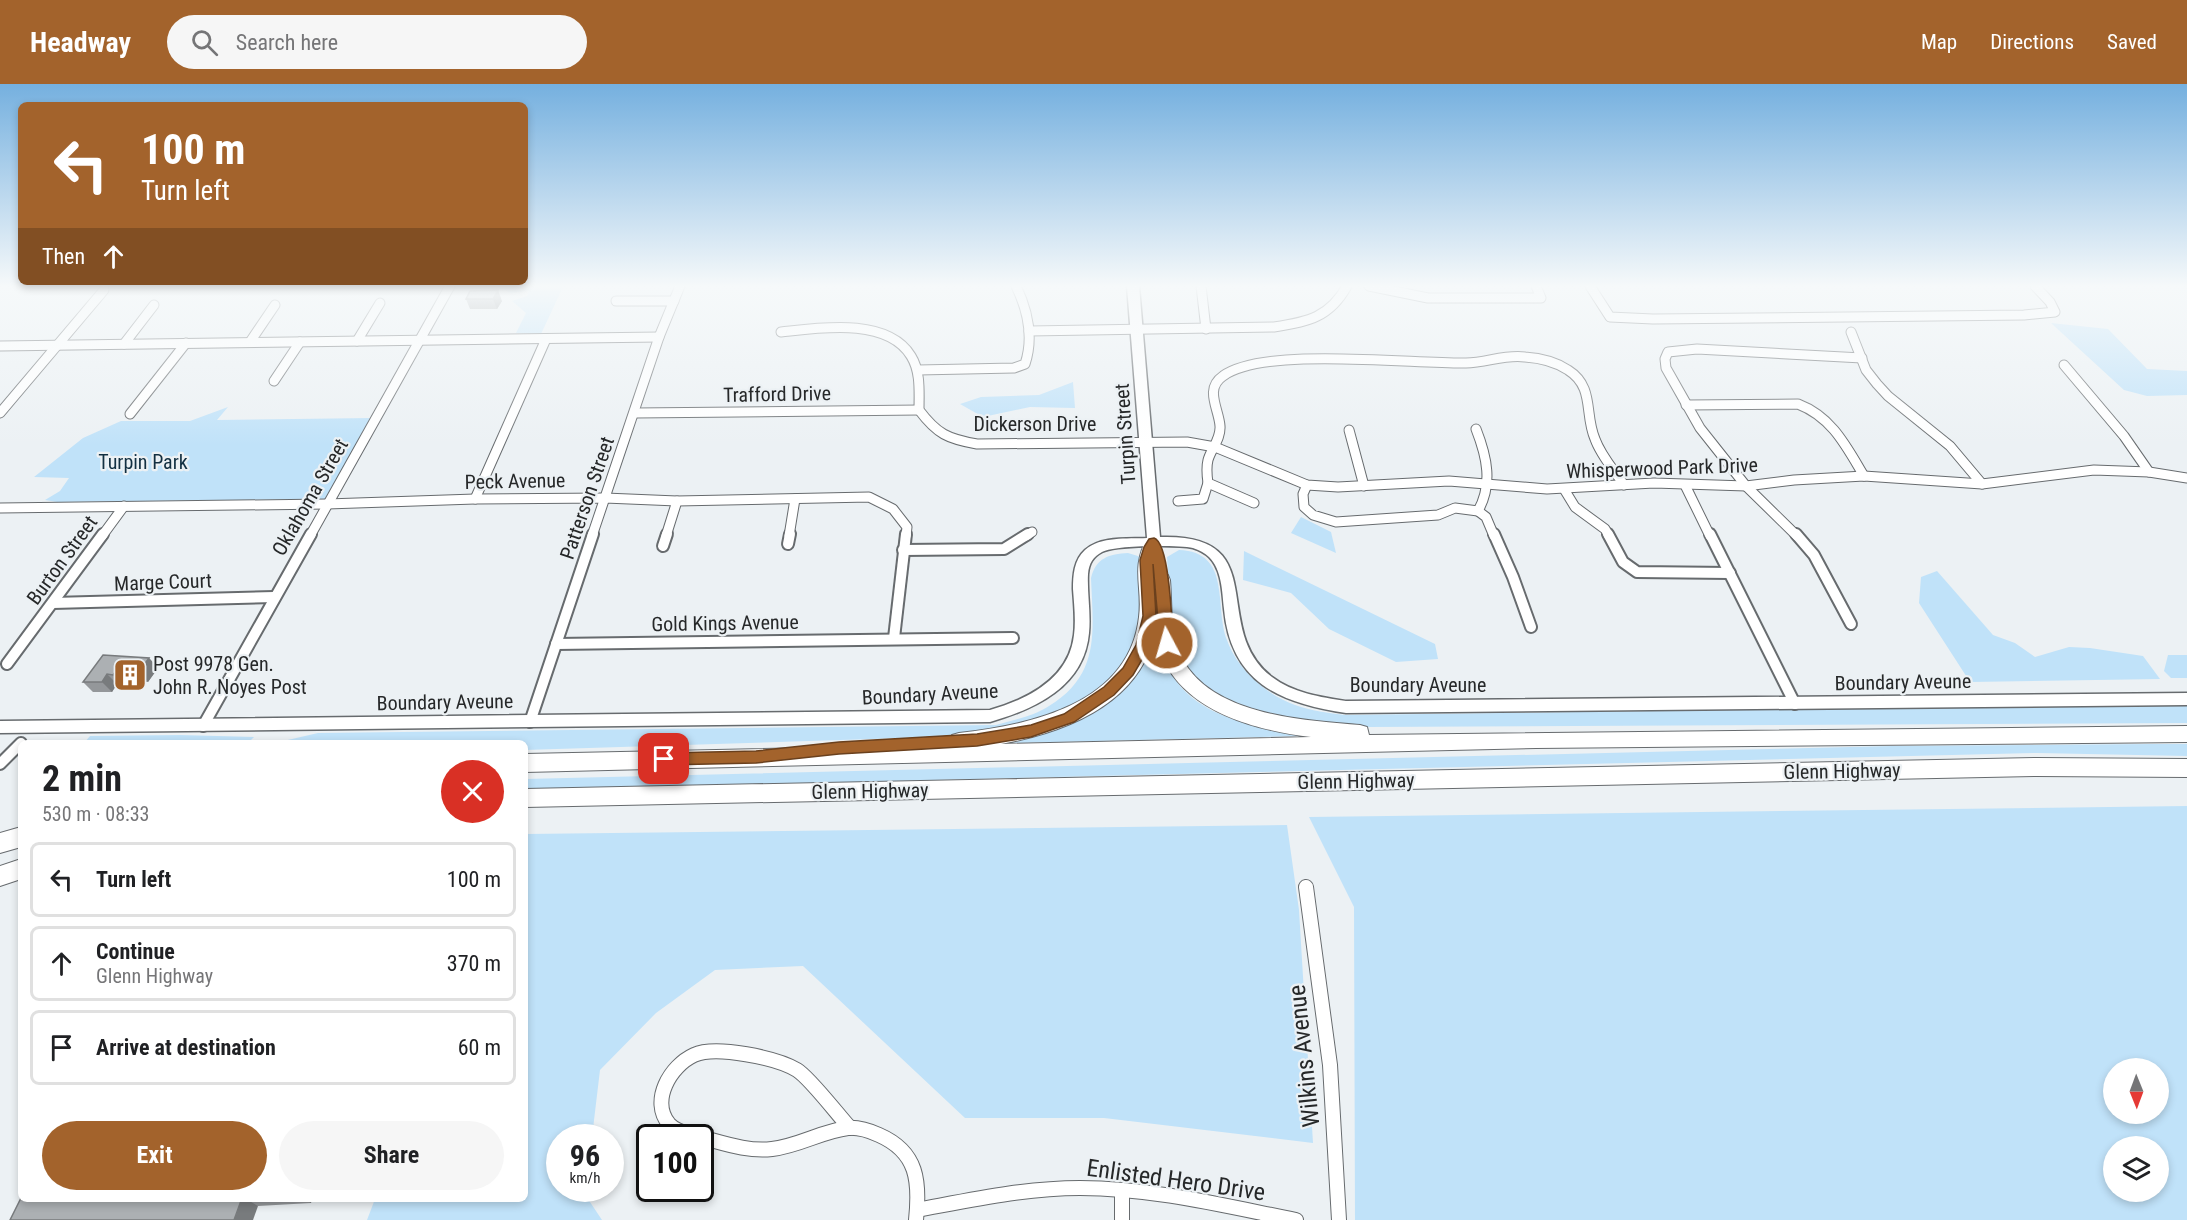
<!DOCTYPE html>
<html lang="en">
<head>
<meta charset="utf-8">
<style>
	body { margin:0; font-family:"Roboto Condensed",sans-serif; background:#f6f6f6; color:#202124; height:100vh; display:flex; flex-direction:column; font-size:22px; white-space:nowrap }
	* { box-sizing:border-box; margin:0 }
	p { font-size:20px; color:#757577 }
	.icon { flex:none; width:33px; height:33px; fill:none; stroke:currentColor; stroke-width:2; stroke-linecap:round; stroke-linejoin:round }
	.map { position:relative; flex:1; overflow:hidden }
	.panel { position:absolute; left:18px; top:656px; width:510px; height:462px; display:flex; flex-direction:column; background:#fff; border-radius:9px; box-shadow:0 3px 9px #0003 }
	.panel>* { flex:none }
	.hud { position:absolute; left:18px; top:18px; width:510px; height:183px; border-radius:9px; box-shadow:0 3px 9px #0003; background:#a3632c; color:#fff; overflow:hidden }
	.needle { width:39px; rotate:179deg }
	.buttons { position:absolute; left:2103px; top:974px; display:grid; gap:12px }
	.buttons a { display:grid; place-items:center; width:66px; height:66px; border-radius:50%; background:#fff; box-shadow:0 3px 9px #0003; font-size:30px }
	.speed { position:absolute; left:546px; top:1040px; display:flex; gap:12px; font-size:30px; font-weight:700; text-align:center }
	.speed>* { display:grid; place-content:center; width:78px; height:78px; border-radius:50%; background:#fff; box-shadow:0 3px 9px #0003; line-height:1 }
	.speed small { font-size:15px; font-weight:400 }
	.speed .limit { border:3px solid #111; border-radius:9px; background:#fff; color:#111 }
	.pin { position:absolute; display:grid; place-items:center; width:51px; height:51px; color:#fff; margin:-26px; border-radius:12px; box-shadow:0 3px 9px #0006 }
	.me { position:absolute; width:66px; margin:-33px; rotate:354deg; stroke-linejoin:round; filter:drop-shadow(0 0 4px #0008) }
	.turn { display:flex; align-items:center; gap:21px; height:126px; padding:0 24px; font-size:27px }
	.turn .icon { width:78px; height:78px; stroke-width:2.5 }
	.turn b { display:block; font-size:42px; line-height:51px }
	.then { display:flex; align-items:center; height:57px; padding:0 24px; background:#0003; gap:12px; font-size:22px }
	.round { display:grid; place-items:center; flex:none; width:63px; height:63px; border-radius:32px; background:#f6f6f6 }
	.head { display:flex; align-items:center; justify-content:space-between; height:102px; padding:0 24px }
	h1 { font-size:36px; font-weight:700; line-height:45px }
	.primary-button { display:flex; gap:12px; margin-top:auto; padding:12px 24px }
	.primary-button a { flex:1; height:69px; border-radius:36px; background:#a3632c; color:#fff; font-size:24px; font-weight:700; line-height:69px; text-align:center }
	.primary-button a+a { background:#f6f6f6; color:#202124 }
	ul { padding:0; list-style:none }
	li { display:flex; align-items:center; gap:18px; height:75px; margin:0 12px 9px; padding:0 12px; border:3px solid #e0e0e0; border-radius:9px }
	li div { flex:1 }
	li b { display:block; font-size:22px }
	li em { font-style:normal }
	header { display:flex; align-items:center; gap:36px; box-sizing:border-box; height:84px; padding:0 30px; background:#a3632c; color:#fff }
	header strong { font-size:28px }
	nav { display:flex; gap:33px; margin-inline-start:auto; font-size:21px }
	.search { width:420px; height:54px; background:#f6f6f6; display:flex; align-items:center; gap:15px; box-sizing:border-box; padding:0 21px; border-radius:33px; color:#757577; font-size:22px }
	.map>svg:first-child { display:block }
	.green { fill:#c0e2f9; fill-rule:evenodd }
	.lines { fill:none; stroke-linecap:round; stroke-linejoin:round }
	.street-far2-casing { stroke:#676b6e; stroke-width:11 }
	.street-far1-casing { stroke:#676b6e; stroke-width:14 }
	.street-casing { stroke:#676b6e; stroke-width:16 }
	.secondary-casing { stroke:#676b6e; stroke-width:3 }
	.highway-casing { stroke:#676b6e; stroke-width:2 }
	.street-far2 { stroke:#fff; stroke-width:9 }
	.street-far1 { stroke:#fff; stroke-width:10 }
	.street { stroke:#fff; stroke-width:14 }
	.secondary { fill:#fff; fill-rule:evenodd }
	.highway { fill:#fff; fill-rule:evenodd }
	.wall { fill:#94979a }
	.shaded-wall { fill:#787b7d }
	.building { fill:#acb0b3; stroke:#787b7d; stroke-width:1.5 }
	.route { fill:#a3632c; stroke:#6a401d; stroke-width:1.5 }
	.labels { text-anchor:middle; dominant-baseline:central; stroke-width:4.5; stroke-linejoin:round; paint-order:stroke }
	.street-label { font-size:20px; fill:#262829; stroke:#ecf1f4 }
	.park-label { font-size:20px; fill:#133042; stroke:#ecf1f4 }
	.poi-label { font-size:20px; fill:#262829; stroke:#ecf1f4; text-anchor:start }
	.near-street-label { font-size:24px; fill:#262829; stroke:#ecf1f4 }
</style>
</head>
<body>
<header>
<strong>Headway</strong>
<div class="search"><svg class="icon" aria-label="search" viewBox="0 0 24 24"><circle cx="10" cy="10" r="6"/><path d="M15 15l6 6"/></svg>Search here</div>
<nav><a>Map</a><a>Directions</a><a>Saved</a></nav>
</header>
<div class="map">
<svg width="2187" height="1136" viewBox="0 0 2187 1136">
	<rect width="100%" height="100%" fill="#ecf1f4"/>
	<g class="green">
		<polygon points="499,202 569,202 562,205 541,250 516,249 526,229 512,217 527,212 529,207 510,209"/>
		<polygon points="2051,239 2108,245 2147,285 2187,287 2187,311 2147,312 2124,306"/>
		<polygon points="1073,298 1075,324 1030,323 983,333 960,320 981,313 1039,311"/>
		<polygon points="228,323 217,336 372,334 325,415 57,418 45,416 60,407 69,394 34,393 83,354 121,337 190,337"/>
		<polygon points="1301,433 1331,448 1336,469 1291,449"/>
		<path d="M1179 466C1232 468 1214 522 1227 556 1237 585 1267 611 1295 621 1311 627 1329 629 1345 631L2187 620V639L1368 643C1328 641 1260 633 1224 616 1201 605 1180 580 1174 555 1168 531 1169 498 1167 473Z"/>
		<polygon points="1244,467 1435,560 1438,575 1396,578 1329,545 1291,509 1243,496"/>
		<path d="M1128 469 1138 472 1142 477 1141 535 1131 569 1112 596 1096 608 1051 634 966 652 525 666V658H279L318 649 996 641C1013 636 1034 632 1049 622 1101 590 1093 547 1091 494 1096 474 1109 470 1128 469Z"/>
		<polygon points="1937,487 1993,551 2015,559 2035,573 2069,563 2090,564 2143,572 2160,595 1970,598 1919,519 1921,493"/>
		<path d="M1157 529C1161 549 1162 574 1173 592 1199 635 1260 643 1305 652L1012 659C1068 644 1126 625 1149 566 1154 555 1154 541 1157 529Z"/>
		<polygon points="2168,571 2187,571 2187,594 2171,594 2164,587"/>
		<polygon points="180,651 254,653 249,658 85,658 90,652"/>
		<polygon points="2152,660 2187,660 2187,672 2037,669 525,706 525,695 1892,662"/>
		<path d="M2187 722V1136H1355L1354 823 1309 733ZM2114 984H2158V1029H2114ZM2114 1062H2158V1107H2114Z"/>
		<polygon points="1287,741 1299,826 1313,1059 1104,1034 965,1034 803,882 715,886 656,929 600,986 592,1053 560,1053 560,1104 585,1104 584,1109 602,1136 367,1136 375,1115 525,1114 525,750"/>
	</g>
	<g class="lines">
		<defs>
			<g id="street-far2">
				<polyline points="1201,202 1206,245"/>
				<polyline points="1369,202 1428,214 1541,214 1536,202"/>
				<polyline points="1590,202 1610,233 1653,235 2024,231 2055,228 2050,218 2035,202"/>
				<polyline points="616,217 674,217"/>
				<path d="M1029 247 1274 243C1308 238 1330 233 1347 202"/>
				<path d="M781 248C819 244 887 233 911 272 921 288 919 308 919 326 937 350 948 355 977 360L1187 358 1215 363 1307 401 1338 403 1449 397 1547 405 1654 399 1746 402 1794 396 1864 392 1982 400 2094 386 2149 388 2187 394"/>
				<polyline points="1851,248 1866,286 1877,300 1888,312 1950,362 1982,400"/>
				<polyline points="357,257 380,219"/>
				<polyline points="250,258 275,221"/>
				<polyline points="124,260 154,221"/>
				<polyline points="0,262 659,253"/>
				<polyline points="2064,281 2124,352 2149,388"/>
				<path d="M918 286 1014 284 1025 280C1034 253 1028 227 1016 202"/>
				<polyline points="274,297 300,258"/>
				<path d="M1686 321 1798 320C1832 333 1846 362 1864 392"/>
				<polyline points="0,329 104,206"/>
				<polyline points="635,329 919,326"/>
				<polyline points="130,330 186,259"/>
				<path d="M1476 345C1487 373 1493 400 1478 427L1486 433 1494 452"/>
				<polyline points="1349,346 1364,402"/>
				<polyline points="1307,401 1303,410 1304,423 1313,431 1336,438 1438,431 1455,424 1478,427"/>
				<polyline points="1685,401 1710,452"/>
				<polyline points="1564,405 1575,423 1605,445 1609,452"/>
				<polyline points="475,415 546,255"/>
				<polyline points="1178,417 1203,415 1208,399"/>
				<path d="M1254 419 1208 399C1207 392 1206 384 1208 376 1211 365 1221 355 1220 342 1219 325 1204 305 1223 292 1264 262 1412 280 1466 279 1486 279 1505 270 1525 273 1540 274 1556 278 1568 286 1595 303 1584 330 1595 355 1601 372 1614 386 1624 401"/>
				<polyline points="0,424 327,420 475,415 605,414 677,417 869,413 893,425 907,443 906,452"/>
				<polyline points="102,452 124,422"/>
				<polyline points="310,452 450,202"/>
				<polyline points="592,452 659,253 680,202"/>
				<polyline points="666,452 677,417"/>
				<polyline points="789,452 795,415"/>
				<polyline points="1026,452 1032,448"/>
				<polyline points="1797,452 1746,402 1700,344 1666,284 1665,275 1668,268 1697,265 1862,274"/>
			</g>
			<g id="street-far1">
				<polyline points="1494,450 1513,493 1531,543"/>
				<polyline points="1608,450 1623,478 1637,488 1730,489"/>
				<polyline points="1710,450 1795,620"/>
				<polyline points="1796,450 1814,471 1851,540"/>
				<polyline points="788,460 790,450"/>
				<polyline points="663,462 667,450"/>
				<polyline points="903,466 1004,465 1028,450"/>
				<polyline points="53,519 274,513"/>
				<polyline points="894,554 906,450"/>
				<polyline points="556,560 1013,554"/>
				<polyline points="7,580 103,450"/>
				<polyline points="530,638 593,450"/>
				<polyline points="203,642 311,450"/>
				<polyline points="0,680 21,659"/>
			</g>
			<g id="street">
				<polyline points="1306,803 1330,981 1339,1136"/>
				<path d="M698 1053C688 1050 676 1048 669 1040 650 1017 670 982 694 971 716 961 777 974 797 986 810 994 838 1031 850 1044"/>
				<path d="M700 1053C723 1059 748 1068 772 1065 799 1062 822 1047 848 1044 859 1043 870 1047 879 1051 918 1068 920 1098 916 1136"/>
				<polyline points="1122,1107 1122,1136"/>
				<path d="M917 1126C971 1116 1025 1104 1080 1104 1153 1104 1225 1122 1296 1136"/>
			</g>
			<path id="secondary" d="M1127 202H1139L1160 453C1275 449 1208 544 1272 593 1293 609 1320 613 1346 617L2187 609V621L1346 629C1280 619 1231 599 1224 525 1222 507 1222 486 1209 473 1205 469 1199 466 1193 464 1177 461 1116 461 1102 468 1093 473 1089 479 1088 490 1087 509 1091 530 1089 549 1084 603 1035 625 990 638L0 649V637L990 626C1028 615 1069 595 1074 551 1076 536 1074 520 1073 505 1073 491 1074 476 1085 466 1101 452 1127 455 1147 454Z"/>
			<g id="highway">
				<path d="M1154 452 1160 453 1163 458 1156 476V491H1168L1170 496C1172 519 1170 543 1178 565 1202 631 1301 636 1360 641L1367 643 1369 651 2187 642V658L1536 664 525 688V670L951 661 949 657 952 651 959 649C1031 641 1129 620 1139 533 1143 503 1130 483 1148 453ZM1155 549C1168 623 1247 645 1311 653L1001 660C1066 648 1139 620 1155 549Z"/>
				<polygon points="2037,674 2187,675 2187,693 2037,692 525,723 525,705"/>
				<polygon points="21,743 21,763 0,769 0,749"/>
				<polygon points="21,775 21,795 0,802 0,782"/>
			</g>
		</defs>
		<use href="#street-far2" class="street-far2-casing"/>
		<use href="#street-far1" class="street-far1-casing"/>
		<use href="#street" class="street-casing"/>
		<use href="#secondary" class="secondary-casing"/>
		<use href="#highway" class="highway-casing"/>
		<use href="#street-far2" class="street-far2"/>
		<use href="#street-far1" class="street-far1"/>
		<use href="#street" class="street"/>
		<use href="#secondary" class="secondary"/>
		<use href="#highway" class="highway"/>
	</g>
	<g class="wall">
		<polygon points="470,207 502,217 497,225 470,225 466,215"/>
		<polygon points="149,574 158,584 148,598 125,597 123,601 117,600 112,608 93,608 83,598"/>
		<polygon points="21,1114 312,1114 311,1119 258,1122"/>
	</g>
	<g class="shaded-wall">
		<polygon points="498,206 502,217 497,225 493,215"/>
		<polygon points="149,574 158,584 148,598 139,588"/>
		<polygon points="116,587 125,597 123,601 113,591"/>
		<polygon points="107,590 117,600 112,608 102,598"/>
		<polygon points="242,1114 244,1114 258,1122 253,1136 234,1136"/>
		<polygon points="303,1114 312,1114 311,1119"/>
	</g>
	<g class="building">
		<polygon points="498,206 493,215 466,215 470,207"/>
		<polygon points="103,571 149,574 139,588 116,587 113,591 107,590 102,598 83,598"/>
		<polygon points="21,1114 242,1114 234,1136 10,1136"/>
	</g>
	<linearGradient id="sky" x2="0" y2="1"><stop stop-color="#75b0df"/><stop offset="0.56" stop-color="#f6f9fa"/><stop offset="1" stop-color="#f6f9fa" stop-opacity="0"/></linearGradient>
	<rect width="2187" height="361" fill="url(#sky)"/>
	<path class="route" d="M1154 454C1170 459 1172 541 1173 559L1167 564 1160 559 1153 480 1156 532 1150 562 1133 591 1114 611 1074 638 1031 653 977 662 839 670 756 679 664 681 658 680 656 675 658 671 664 669 756 667 839 658 977 650 1031 641 1064 630 1104 603 1123 584 1136 561 1143 532 1140 476 1144 463 1149 455Z"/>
	<defs>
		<symbol id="building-square" viewBox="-11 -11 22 22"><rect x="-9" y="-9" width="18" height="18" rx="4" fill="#a3632c" stroke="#ecf1f4"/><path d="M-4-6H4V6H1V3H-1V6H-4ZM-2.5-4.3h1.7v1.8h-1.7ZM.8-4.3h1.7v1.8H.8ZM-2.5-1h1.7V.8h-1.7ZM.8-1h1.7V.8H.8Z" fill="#fff"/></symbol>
	</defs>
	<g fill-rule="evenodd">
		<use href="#building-square" x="111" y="572" width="38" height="38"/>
	</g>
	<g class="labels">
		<g class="street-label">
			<text transform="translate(777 310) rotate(-1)">Trafford Drive</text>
			<text x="1035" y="340">Dickerson Drive</text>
			<text transform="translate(1125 350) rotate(-94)">Turpin Street</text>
			<text transform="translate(1662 384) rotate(-2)">Whisperwood Park Drive</text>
			<text transform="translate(515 397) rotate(-1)">Peck Avenue</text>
			<text transform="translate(310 413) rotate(-60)">Oklahoma Street</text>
			<text transform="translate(587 414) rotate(-71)">Patterson Street</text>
			<text transform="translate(62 476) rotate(-54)">Burton Street</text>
			<text transform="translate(163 498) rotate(-2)">Marge Court</text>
			<text transform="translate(725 539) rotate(-1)">Gold Kings Avenue</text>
			<text transform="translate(1903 598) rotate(-1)">Boundary Aveune</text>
			<text x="1418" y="601">Boundary Aveune</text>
			<text transform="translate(930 610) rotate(-3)">Boundary Aveune</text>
			<text transform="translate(445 618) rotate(-1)">Boundary Aveune</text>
			<text transform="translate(1842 687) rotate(-1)">Glenn Highway</text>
			<text transform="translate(1356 697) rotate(-1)">Glenn Highway</text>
			<text transform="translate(870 707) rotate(-1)">Glenn Highway</text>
		</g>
		<g class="park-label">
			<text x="143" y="378">Turpin Park</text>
		</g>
		<g class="poi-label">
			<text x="153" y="580">Post 9978 Gen.<tspan x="153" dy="23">John R. Noyes Post</tspan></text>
		</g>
		<g class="near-street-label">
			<text transform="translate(1304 972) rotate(-96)">Wilkins Avenue</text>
			<text transform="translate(1176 1096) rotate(8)">Enlisted Hero Drive</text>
		</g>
	</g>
</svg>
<div class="buttons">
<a><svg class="needle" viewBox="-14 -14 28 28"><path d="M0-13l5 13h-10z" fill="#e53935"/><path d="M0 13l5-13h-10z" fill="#757577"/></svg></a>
<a><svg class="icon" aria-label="layers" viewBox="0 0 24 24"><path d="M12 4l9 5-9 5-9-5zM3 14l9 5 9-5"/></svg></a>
</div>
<div class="speed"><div>96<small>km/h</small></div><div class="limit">100</div></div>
<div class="pin" style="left:664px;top:675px;background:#d93025"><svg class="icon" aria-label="arrive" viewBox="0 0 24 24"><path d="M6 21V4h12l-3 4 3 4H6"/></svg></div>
<svg class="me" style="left:1167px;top:559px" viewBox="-20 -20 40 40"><circle r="17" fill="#a3632c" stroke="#fff" stroke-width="3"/><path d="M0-11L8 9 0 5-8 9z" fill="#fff"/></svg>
<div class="hud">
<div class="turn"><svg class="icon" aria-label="left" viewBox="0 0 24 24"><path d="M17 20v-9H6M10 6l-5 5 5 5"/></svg><div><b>100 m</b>Turn left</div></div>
<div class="then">Then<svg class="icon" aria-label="ahead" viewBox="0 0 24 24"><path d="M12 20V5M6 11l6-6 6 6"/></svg></div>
</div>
<section class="panel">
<div class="head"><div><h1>2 min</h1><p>530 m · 08:33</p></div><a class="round" style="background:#d93025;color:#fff"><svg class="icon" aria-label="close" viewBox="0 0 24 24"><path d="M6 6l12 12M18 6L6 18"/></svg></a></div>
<ul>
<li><svg class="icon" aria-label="left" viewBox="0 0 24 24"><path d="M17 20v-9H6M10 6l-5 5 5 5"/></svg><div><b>Turn left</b></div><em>100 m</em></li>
<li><svg class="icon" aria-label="ahead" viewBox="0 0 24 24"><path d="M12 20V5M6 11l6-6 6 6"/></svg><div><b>Continue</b><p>Glenn Highway</p></div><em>370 m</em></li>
<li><svg class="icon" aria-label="arrive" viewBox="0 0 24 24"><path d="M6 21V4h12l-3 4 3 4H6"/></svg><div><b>Arrive at destination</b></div><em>60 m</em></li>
</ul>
<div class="primary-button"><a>Exit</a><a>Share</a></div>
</section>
</div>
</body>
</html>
